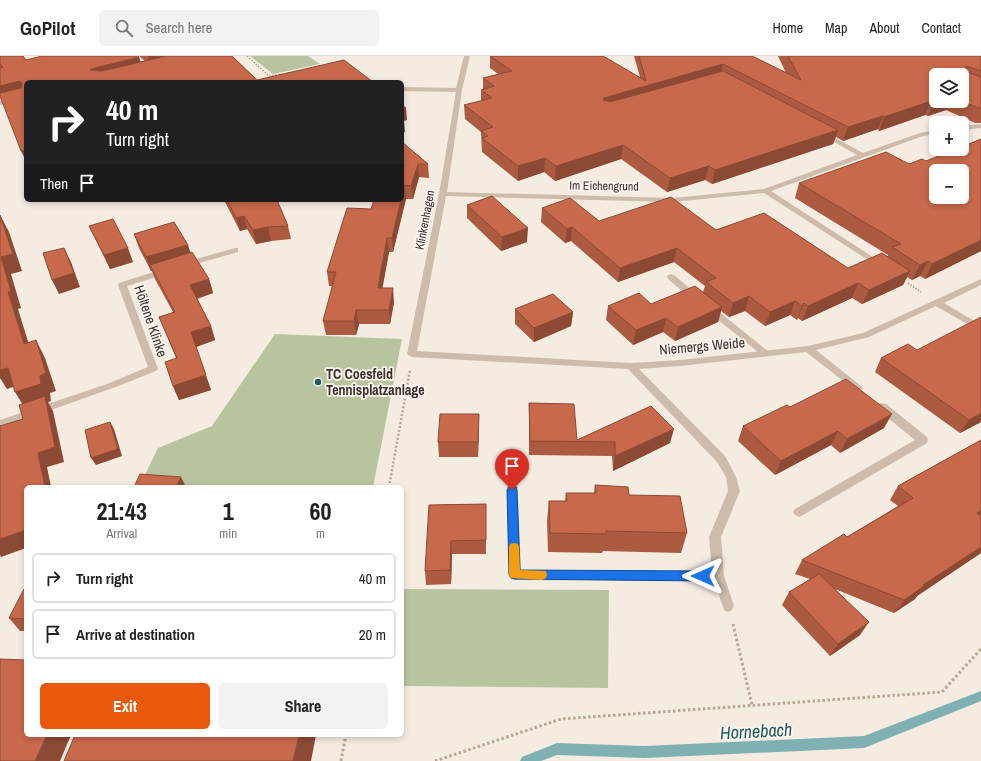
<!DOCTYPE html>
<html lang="en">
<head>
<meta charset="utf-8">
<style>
	body { margin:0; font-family:"Archivo Narrow",sans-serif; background:#f2f2f2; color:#222; height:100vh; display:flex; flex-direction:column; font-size:15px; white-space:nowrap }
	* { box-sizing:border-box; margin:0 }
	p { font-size:13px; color:#767676 }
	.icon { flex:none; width:22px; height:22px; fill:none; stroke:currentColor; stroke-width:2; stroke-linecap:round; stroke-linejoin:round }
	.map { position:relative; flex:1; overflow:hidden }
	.drawer { position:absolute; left:24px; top:429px; width:380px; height:252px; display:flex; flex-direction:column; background:#fff; border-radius:6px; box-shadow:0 2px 6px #0003 }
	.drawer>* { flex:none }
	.banner { position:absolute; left:24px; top:24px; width:380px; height:122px; border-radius:6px; box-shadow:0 2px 6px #0003; background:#202124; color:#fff; overflow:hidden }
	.buttons { position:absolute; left:929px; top:12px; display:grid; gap:8px }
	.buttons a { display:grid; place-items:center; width:40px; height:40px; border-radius:6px; background:#fff; box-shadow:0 2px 6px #0003; font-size:20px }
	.pin { position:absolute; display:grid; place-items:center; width:34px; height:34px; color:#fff; margin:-41px -17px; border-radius:50% 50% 50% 0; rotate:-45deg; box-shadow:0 0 4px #0007 }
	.pin .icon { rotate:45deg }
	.me { position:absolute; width:44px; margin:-22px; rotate:270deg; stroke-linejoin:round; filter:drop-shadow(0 0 3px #0008) }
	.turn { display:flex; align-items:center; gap:14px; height:84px; padding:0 16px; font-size:18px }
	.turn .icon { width:52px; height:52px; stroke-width:2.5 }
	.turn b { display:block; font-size:28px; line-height:34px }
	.then { display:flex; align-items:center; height:38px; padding:0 16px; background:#0003; gap:8px; font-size:15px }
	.eta { display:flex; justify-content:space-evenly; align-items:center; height:68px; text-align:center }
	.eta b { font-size:24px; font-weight:700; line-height:28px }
	.primary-button { display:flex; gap:8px; margin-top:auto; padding:8px 16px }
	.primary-button a { flex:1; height:46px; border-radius:6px; background:#ea580c; color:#fff; font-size:16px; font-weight:700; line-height:46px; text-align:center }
	.primary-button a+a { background:#f2f2f2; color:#222 }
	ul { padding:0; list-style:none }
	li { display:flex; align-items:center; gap:12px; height:50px; margin:0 8px 6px; padding:0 8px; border:2px solid #e0e0e0; border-radius:6px }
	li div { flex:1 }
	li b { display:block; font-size:15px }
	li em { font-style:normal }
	header { display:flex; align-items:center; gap:24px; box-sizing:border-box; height:56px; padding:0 20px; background:#fff; border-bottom:1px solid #e0e0e0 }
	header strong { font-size:19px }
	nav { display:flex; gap:22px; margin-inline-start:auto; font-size:14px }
	.search { width:280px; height:36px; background:#f2f2f2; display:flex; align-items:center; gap:10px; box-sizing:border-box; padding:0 14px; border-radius:6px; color:#767676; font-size:15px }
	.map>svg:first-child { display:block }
	.green { fill:#b8c4a0 }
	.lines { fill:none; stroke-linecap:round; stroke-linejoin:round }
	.stream { fill:#7fb0b2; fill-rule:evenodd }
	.path-far3 { stroke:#b9a596; stroke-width:1.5; stroke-dasharray:1.5 1.5; stroke-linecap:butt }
	.path-far2 { stroke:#b9a596; stroke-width:2; stroke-dasharray:1.5 1.5; stroke-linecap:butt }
	.path-far1 { stroke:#b9a596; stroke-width:2.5; stroke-dasharray:2 2; stroke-linecap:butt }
	.path { stroke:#b9a596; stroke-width:3; stroke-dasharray:2.5 2.5; stroke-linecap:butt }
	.service { fill:#cdbbac; fill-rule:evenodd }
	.minor { fill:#cdbbac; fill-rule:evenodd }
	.wall { fill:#ac5a40; fill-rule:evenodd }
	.shaded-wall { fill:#8c4a34 }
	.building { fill:#c8694b; stroke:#8c4a34; fill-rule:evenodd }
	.route { fill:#1a73e8; stroke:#114b97 }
	.slow { fill:#f59e0b }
	.poi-dot { fill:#1f5a5e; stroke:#fbf5ee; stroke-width:1.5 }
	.labels { text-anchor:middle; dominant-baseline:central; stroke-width:3.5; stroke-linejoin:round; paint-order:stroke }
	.far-street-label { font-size:12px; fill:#3b302b; stroke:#fbf5ee }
	.street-label { font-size:14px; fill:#3b302b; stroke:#fbf5ee }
	.poi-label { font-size:14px; font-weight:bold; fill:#3b302b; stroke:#fbf5ee; text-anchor:start }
	.near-water-label { font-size:18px; font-style:italic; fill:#1f5a5e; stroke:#fbf5ee }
</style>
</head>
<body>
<header>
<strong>GoPilot</strong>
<div class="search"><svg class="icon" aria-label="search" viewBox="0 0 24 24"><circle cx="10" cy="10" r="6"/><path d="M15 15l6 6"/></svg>Search here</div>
<nav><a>Home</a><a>Map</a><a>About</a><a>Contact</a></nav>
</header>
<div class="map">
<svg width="981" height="705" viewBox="0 0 981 705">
	<rect width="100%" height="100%" fill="#f4ebe1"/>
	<g class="green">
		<polygon points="250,0 308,0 320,8 273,18"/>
		<polygon points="275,278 402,283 373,431 139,431 158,392 212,370"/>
		<polygon points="402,533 609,534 608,632 402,630"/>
	</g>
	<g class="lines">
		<polygon class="stream" points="981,635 981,645 864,692 645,702 557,699 541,705 520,705 522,701 557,687 645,690 864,680"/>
		<polyline class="path-far3" points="247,0 269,20 289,17"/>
		<polyline class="path-far2" points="908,227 921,236"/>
		<polyline class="path-far1" points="389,431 410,314"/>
		<g class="path">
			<polyline points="733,568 752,649"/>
			<polyline points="341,705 346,679"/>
			<polyline points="435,705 561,663 942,636 981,593"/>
		</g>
		<g class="service">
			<polygon points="671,218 674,219 699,240 700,242 699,244 693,244 668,223 667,221 668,219"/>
			<polygon points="710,250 713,251 769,296 771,298 769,300 763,300 707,255 706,253"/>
		</g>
		<g class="minor">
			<polygon points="464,0 470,0 462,34 447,136 673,142 764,133 857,99 822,79 822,77 826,77 863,97 920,77 936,74 936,78 923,80 771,135 882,207 883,209 879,211 764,137 673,146 446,140 417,295 631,307 680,304 808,290 863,277 981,223 981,229 944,247 981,269 981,276 936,250 869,281 816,294 861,330 863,332 861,334 855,334 806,296 680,310 639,313 725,400 736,421 740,435 721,481 724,520 734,550 732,554 728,556 724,554 714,525 515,524 511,523 509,519 507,420 508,417 512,416 516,417 517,420 521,514 712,515 709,481 728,435 726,421 717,406 628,313 412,301 407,298 439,138 456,36 402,35 402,31 456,32"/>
			<polygon points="26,39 26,43 0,49 0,45"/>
			<polygon points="981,68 981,72 962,74 962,70"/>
			<polygon points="235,192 238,192 238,196 185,211 181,209 182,207"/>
			<polygon points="163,213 169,213 170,215 169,217 127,230 158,313 156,315 113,332 0,372 0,364 107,328 148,311 118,229 119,227"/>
			<polygon points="882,347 886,348 927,381 928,384 927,387 803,459 799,461 795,459 793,456 795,453 915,384 878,354 877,351 878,348"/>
		</g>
	</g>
	<g class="wall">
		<polygon points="0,0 26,4 141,6 145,5 139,0 232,0 257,24 373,26 0,40"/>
		<path d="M490 0 640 21 634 0H752L786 17 778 0H981V67H975L946 54 928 60 925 59 879 75 878 73 843 85 836 81 833 88 712 128 705 124 667 136 621 103 555 125 544 116 518 125 482 96 481 76 465 63 464 49 481 45V34L483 33V22L498 18 490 12ZM962 19V45H936Z"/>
		<polygon points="981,83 981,195 925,223 920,220 912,224 907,221 903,229 862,248 852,242 802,265 798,262 797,264 790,259 765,270 745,255 729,261 721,255 718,266 675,285 663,276 633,289 606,264 608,250 651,248 703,236 705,230 674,206 618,226 571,185 565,187 541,166 542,152 599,165 716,174 848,212 888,201 888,199 795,142 799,127 926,105"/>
		<polygon points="402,86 428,108 429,122 419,121 413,143 406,143 393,196 389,196 382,232 394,246 390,268 359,268 356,279 326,279 323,265 333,230 329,230 327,216 371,153"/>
		<polygon points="224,144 277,144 288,170 291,183 271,185 256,188 247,173 240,175"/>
		<polygon points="467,149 527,186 501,195 467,162"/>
		<polygon points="89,170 133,206 110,213"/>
		<polygon points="134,178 188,189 190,197 209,223 213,237 197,243 211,270 215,284 196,291 211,334 179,344 173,330 176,302 159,261 173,256 155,223 152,215 151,215 139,192"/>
		<polygon points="515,253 573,256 571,270 534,286 515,268"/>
		<polygon points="917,294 981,366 960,377 875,316 881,302"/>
		<polygon points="529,347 577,384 670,387 613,415 612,400 529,399"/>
		<polygon points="479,358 478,401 439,401 438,386"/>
		<polygon points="743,370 884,372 840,397 831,389 775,419 738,385"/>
		<polygon points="981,384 981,497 917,540 915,543 894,557 835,533 860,579 830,600 782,549 789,536 810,523 795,518 802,504 847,481 898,450 890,444 898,430"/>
		<polygon points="595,429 629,439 687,477 681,497 603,495 602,497 548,496 547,465 549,445 565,445 566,437 594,437"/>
		<polygon points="486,448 486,498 452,498 451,528 426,529 425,515 429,449"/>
		<polygon points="26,533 26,575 20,575 9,562"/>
	</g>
	<g class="shaded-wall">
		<polygon points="148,0 195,0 151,10"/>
		<polygon points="139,1 143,12 94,26 90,14 91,13"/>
		<polygon points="723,8 721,21 603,56 603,44 604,42"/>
		<polygon points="20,25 26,38 0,39 0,30"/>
		<polygon points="931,45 925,59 879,75 884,61"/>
		<polygon points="938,45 950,45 946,54 928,60 933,46"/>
		<polygon points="406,52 407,64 404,65 405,76 402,77 402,53"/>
		<polygon points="883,60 878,73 843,85 848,71"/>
		<polygon points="838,74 833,88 712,128 715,114"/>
		<polygon points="623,89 621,103 555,125 556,110"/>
		<polygon points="26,94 26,105 21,95"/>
		<polygon points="545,102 544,116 518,125 518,110"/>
		<polygon points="418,108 419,121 413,143 411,130"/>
		<polygon points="709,110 705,124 667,136 670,122"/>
		<polygon points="404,129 406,143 393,196 392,182 401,144 402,144 402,139"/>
		<polygon points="0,159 9,176 22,215 11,218 21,252 18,253 34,305 24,288 8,236 1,201"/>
		<polygon points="244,160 247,173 240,175 236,162"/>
		<polygon points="268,171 271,185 256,188 253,174"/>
		<polygon points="572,171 571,185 565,187 567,173"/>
		<polygon points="528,172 527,186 501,195 502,181"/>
		<polygon points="387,182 389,196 380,246 378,232"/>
		<polygon points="981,184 981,195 925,223 932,208"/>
		<polygon points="188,189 192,203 150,209 152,215 151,215 146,201"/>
		<polygon points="64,192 71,206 80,231 59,238 52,224"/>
		<polygon points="128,192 133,206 110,213 104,199"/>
		<polygon points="677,192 674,206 618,226 620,212"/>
		<polygon points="928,205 920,220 912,224 920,209"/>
		<polygon points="910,215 903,229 862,248 869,234"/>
		<polygon points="209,223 213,237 195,243 190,229"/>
		<polygon points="858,227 852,242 802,265 808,250"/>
		<polygon points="393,232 394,246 390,268 389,254"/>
		<polygon points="749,240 745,255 729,261 733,247"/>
		<polygon points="795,245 790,259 765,270 770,256"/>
		<polygon points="804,247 798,262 797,264 802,250"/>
		<polygon points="722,251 718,266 675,285 678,271"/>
		<polygon points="356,254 359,268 356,279 354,265"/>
		<polygon points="573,256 571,270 534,286 534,272"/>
		<polygon points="666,262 663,276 633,289 636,274"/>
		<polygon points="211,270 215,284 196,291 211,334 179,344 173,330 191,276"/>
		<polygon points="36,284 45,302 56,335 50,337 51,345 48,346 53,355 64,406 47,411 51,431 45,431 26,354 15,336 40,320"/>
		<polygon points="8,312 19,329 7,333 0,322 0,314"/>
		<polygon points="981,357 981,366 960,377 969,364"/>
		<polygon points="479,358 479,373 478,401 478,386"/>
		<polygon points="892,358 884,372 840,397 847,383"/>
		<polygon points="110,366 114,373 122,400 96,409 91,402"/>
		<polygon points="674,373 670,387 613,415 615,400"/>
		<polygon points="838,375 831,389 775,419 781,405"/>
		<polygon points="181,421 186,431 176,431"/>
		<polygon points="981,454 981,461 977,457"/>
		<polygon points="26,474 26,492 1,501 0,499 0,483"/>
		<polygon points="451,485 452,498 451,528 450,514"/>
		<polygon points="981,491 981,497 917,540 915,543 894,557 904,544 923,529"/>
		<polygon points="869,566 860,579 830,600 838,588"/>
		<polygon points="47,679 71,679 60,705 35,705"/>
		<polygon points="299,679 316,679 311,705 293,705"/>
	</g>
	<g class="building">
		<polygon points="0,0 23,0 26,4 42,0 138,0 139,1 91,13 90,14 102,15 166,0 232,0 257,24 344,4 373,26 26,26 26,94 21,95 0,40 0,37 21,32 22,27 20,25 0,30 0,12 3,11 0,8"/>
		<polygon points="490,0 603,0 646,25 639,0 752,0 801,24 788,0 981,0 981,15 966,10 967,16 981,21 981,53 962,45 962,19 936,19 936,45 938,45 933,46 931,45 884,61 883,60 848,71 723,8 604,42 603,44 610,46 723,15 838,74 715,114 709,110 670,122 623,89 556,110 545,102 518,110 482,82 488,80 481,75 493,71 464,49 492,42 481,34 494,30 483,22 512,15"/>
		<polygon points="402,49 406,52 402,53"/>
		<path d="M981 83V184L932 208 928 205 920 209 892 191 901 188 799 127 886 96 909 108 922 103 926 105 957 93H962V91ZM936 115H962V141H936Z"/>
		<polygon points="402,86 428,108 418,108 411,130 404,129 402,139"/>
		<polygon points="492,140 528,172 502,181 467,149"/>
		<polygon points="671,141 716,174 764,157 848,212 882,197 910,215 869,234 858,227 808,250 804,247 802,250 795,245 770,256 749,240 733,247 706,226 716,222 677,192 620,212 572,171 567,173 542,152 570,142 599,165"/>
		<polygon points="227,144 277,144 288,170 268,171 253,174 244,160 236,162"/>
		<polygon points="374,144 401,144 392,182 387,182 378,232 393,232 389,254 356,254 354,265 323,265 336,216 327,216 347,152 371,153"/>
		<polygon points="0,159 13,198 1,201 11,235 8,236 24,288 36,284 46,317 40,320 41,328 15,336 8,312 0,314"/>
		<polygon points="113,163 128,192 104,199 89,170"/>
		<polygon points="174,166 188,189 146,201 134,178"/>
		<polygon points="64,192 74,217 52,224 43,197"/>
		<polygon points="192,196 209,223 190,229 211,270 191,276 206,319 173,330 165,306 177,302 159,261 175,256 150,209"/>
		<polygon points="695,230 722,251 678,271 666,262 636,274 608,250 639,237 651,248"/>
		<polygon points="553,238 573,256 534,272 515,253"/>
		<polygon points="981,261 981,357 969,364 881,302 908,288 917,294"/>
		<polygon points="846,323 892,358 847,383 838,375 781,405 743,370 787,349 790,351"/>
		<polygon points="45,340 55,391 38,397 45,431 26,431 26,474 0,483 0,370 23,363 19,349"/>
		<polygon points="529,347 574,348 577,384 651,350 674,373 615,400 615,386 530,385"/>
		<polygon points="440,358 479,358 478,386 438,386"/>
		<polygon points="110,366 118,393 91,402 85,374"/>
		<polygon points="981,384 981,454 977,457 981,460 981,491 923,529 924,530 904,544 802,504 844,478 847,481 913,442 898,430"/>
		<polygon points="140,418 181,421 176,431 134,431"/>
		<polygon points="595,429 628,431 629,439 680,440 687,477 606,475 606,478 550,477 549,445 567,445 566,437 596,437"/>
		<polygon points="486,448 486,484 451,485 450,514 425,515 429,449"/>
		<polygon points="819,518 869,566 838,588 789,536"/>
		<polygon points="24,533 26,533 26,563 9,562"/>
		<polygon points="0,603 26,604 26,679 47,679 35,705 0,705"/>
		<polygon points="75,679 299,679 293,705 64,705"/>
	</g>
	<polygon class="route" points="512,430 516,431 517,434 520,514 703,515 707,517 708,520 707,524 703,525 515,523 511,522 509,519 507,434 509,431"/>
	<polygon class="slow" points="514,487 518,488 519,491 520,514 546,515 547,519 546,522 542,524 511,522 509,519 509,491 510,488"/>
	<circle class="poi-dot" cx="318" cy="326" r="4"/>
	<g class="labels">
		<g class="far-street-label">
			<text transform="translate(604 130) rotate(1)">Im Eichengrund</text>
			<text transform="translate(425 164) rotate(-79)">Klinkenhagen</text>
		</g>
		<g class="street-label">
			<text transform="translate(151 265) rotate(71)">Höltene Klinke</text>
			<text transform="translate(702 290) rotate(-5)">Niemergs Weide</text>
		</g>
		<g class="poi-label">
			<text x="326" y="318">TC Coesfeld<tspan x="326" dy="16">Tennisplatzanlage</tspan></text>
		</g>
		<g class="near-water-label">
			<text transform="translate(756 675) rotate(-3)">Hornebach</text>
		</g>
	</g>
</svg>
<div class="buttons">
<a><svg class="icon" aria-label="layers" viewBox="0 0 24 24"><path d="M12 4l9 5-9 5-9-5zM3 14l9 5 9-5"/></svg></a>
<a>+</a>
<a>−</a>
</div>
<div class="pin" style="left:512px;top:434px;background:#d93025"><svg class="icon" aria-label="arrive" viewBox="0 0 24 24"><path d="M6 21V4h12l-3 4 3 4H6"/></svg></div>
<svg class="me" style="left:703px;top:520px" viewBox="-20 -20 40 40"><path d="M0-17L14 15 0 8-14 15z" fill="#1a73e8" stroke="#fff" stroke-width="4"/></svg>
<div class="banner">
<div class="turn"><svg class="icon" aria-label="right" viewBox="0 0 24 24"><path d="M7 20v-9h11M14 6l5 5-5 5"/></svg><div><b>40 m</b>Turn right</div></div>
<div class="then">Then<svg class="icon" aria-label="arrive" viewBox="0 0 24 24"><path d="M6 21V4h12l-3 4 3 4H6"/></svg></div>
</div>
<section class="drawer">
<div class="eta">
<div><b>21:43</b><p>Arrival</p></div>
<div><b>1</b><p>min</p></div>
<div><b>60</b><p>m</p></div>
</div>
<ul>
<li><svg class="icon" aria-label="right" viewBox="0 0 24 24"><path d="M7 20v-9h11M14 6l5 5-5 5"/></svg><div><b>Turn right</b></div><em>40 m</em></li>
<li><svg class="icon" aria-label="arrive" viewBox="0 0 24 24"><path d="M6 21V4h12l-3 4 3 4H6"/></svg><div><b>Arrive at destination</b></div><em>20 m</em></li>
</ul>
<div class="primary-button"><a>Exit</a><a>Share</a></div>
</section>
</div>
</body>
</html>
